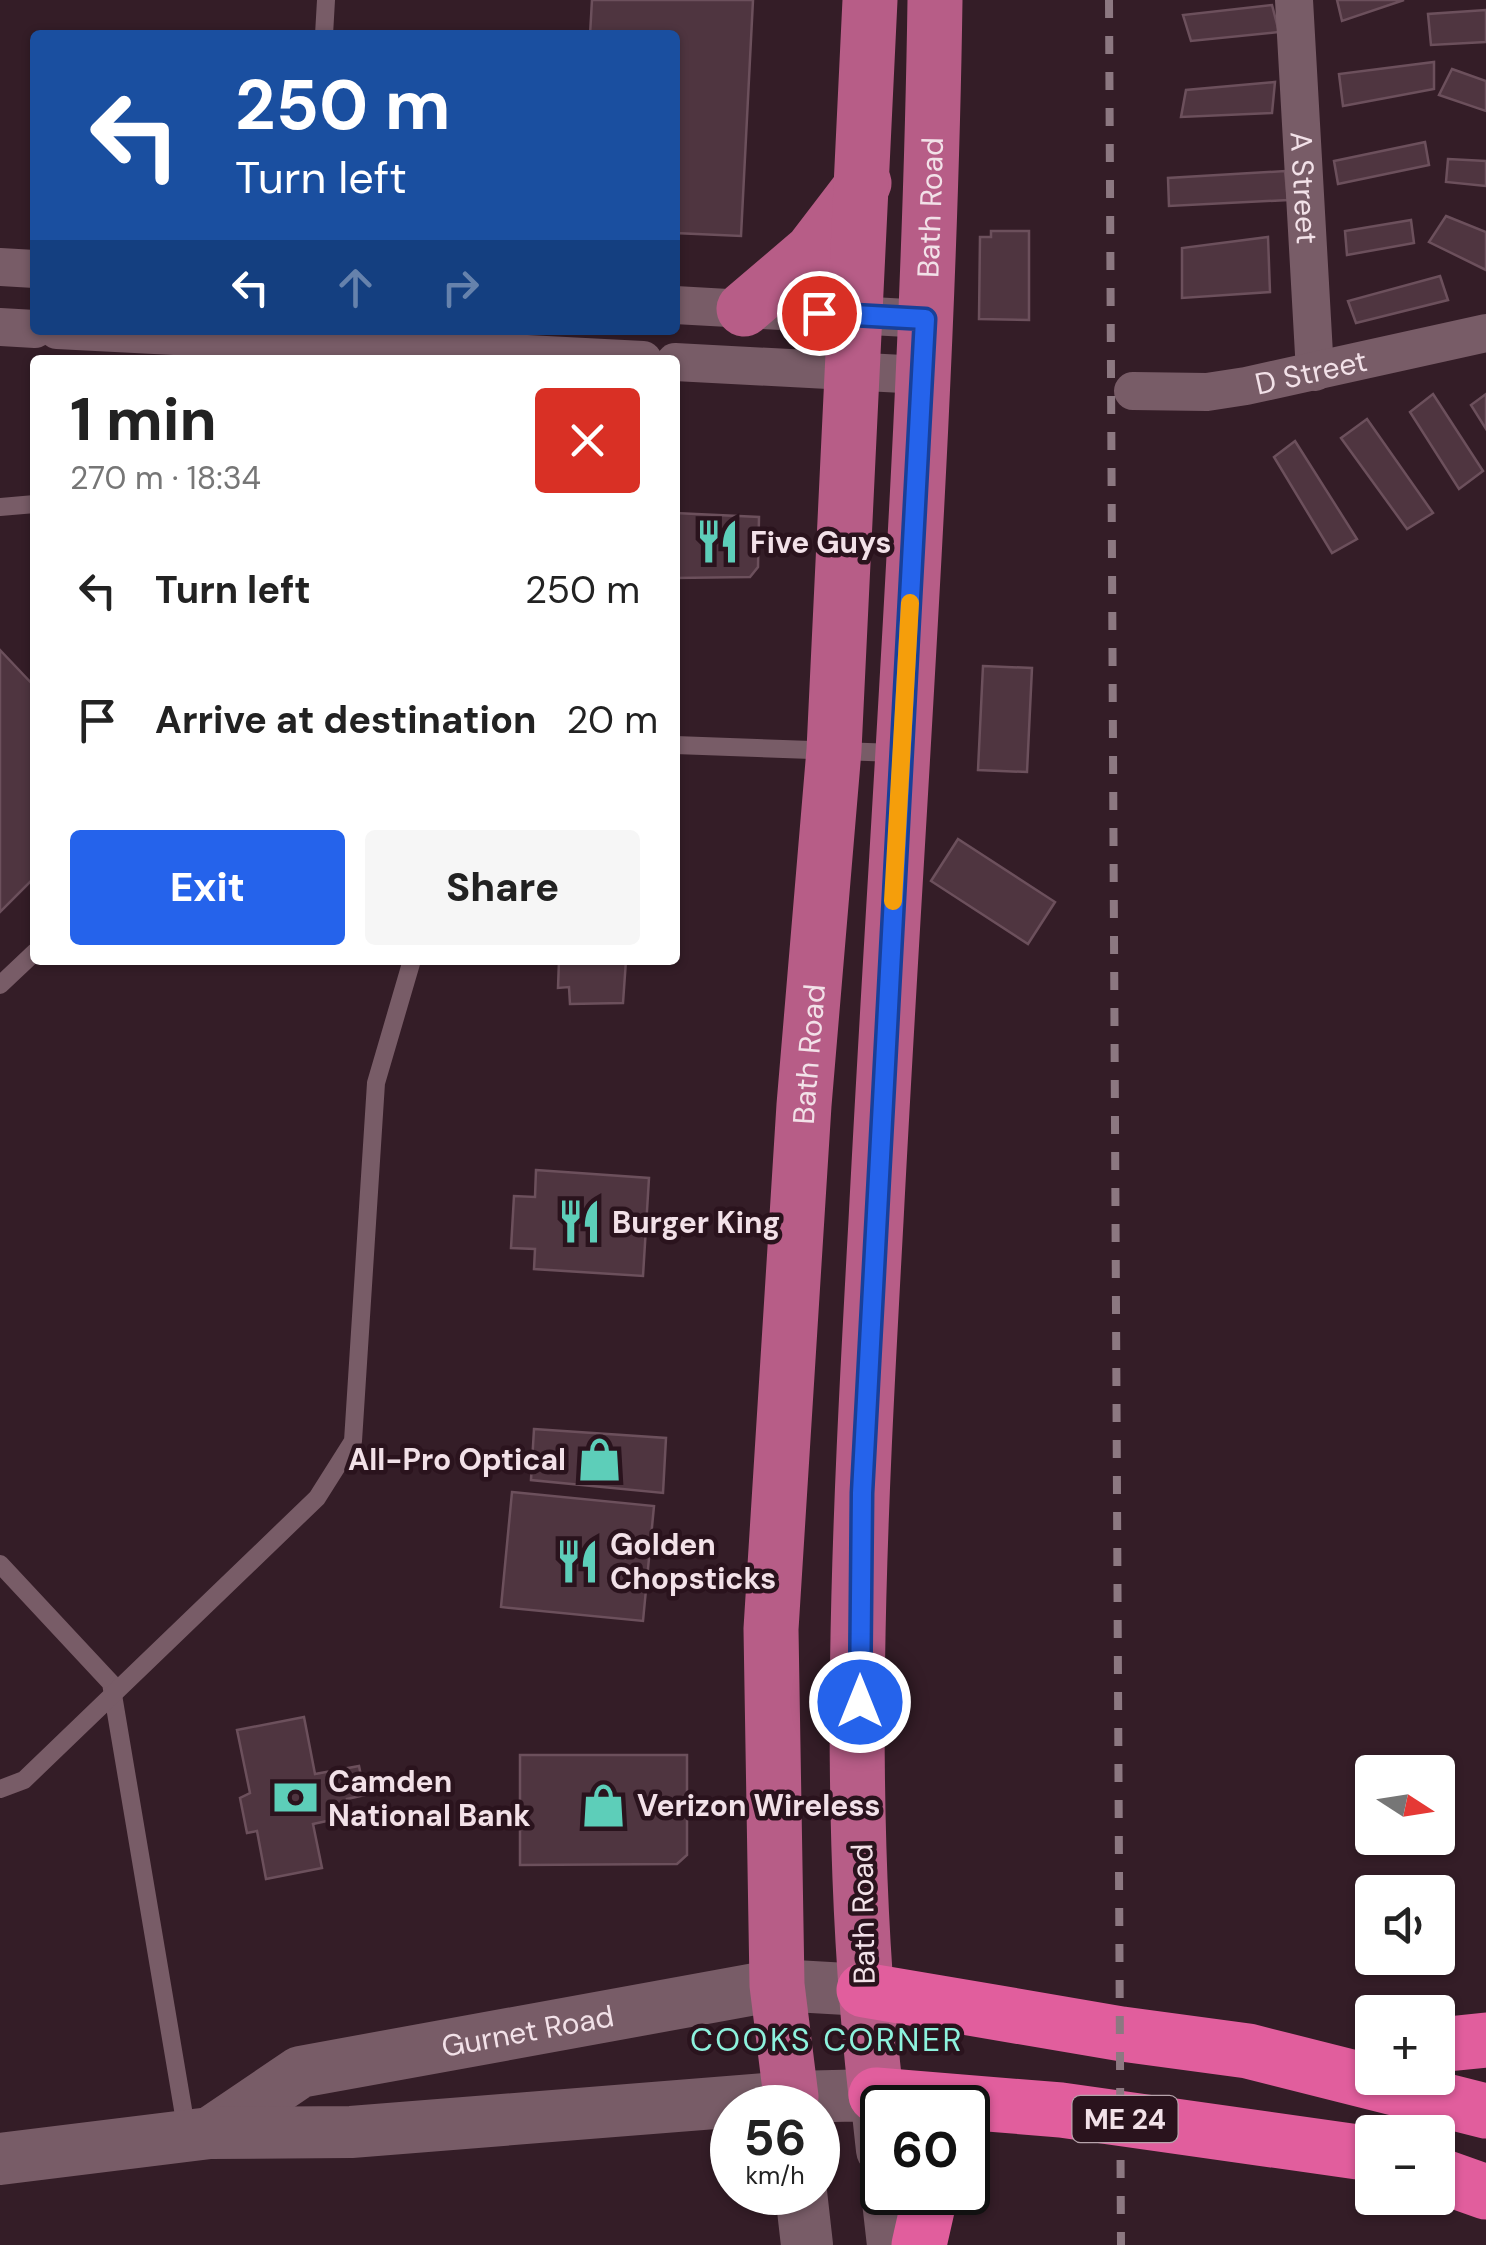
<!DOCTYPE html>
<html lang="en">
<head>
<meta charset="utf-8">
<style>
	body { margin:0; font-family:"DM Sans",sans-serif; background:#f6f6f6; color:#222; height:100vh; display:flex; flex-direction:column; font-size:38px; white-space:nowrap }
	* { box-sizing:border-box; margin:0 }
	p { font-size:32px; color:#767676 }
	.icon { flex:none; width:55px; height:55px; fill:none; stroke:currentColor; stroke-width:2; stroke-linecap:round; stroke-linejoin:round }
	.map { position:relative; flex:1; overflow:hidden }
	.sheet { position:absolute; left:30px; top:355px; width:650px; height:610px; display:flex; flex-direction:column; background:#fff; border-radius:10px; box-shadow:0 2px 8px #0004 }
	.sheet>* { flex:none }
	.hud { position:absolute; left:30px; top:30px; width:650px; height:305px; border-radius:10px; box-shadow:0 2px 8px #0004; background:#1a4fa0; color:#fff; overflow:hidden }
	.needle { width:65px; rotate:102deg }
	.tools { position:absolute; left:1355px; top:1755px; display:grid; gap:20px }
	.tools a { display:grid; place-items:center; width:100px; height:100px; border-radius:10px; background:#fff; box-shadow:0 2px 8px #0004; font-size:50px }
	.speed { position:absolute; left:710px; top:2085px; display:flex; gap:20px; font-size:50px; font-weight:700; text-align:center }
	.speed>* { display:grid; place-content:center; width:130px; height:130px; border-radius:50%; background:#fff; box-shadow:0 2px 8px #0004; line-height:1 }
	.speed small { font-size:25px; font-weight:400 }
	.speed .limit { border:5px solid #111; border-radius:15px; background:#fff; color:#111 }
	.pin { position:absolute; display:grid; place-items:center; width:85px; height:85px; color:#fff; margin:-42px; border:5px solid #fff; border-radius:50%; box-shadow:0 2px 10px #0007 }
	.me { position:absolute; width:110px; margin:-55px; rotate:0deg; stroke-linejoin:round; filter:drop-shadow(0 0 8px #0008) }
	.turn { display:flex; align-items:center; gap:35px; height:210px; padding:0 40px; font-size:45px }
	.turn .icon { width:130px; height:130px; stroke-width:2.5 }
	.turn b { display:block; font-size:70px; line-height:85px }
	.lanes { display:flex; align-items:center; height:95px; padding:0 40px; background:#0003; justify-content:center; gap:50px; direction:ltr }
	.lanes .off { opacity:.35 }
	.round { display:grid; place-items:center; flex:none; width:105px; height:105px; border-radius:10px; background:#f6f6f6 }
	.overview { display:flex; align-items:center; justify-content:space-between; height:170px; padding:0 40px }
	h1 { font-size:60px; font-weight:800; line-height:75px }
	.action { display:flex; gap:20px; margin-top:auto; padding:20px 40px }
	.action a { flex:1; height:115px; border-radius:10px; background:#2563eb; color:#fff; font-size:40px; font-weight:800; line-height:115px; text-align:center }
	.action a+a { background:#f6f6f6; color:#222 }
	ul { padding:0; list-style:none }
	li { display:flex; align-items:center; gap:30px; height:130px; padding:0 40px }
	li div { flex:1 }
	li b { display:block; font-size:38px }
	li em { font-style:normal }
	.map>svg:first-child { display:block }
	.building { fill:#4f3540; stroke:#6c505c; stroke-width:2.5 }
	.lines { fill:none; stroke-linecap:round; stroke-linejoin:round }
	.service { stroke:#785c67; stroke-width:18 }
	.minor { stroke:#785c67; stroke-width:38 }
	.secondary { stroke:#785c67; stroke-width:52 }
	.primary { stroke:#b75d87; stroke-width:55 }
	.motorway { stroke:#e15e9d; stroke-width:55 }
	.rail { stroke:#8c7881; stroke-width:8; stroke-dasharray:18 18; stroke-linecap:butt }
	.route-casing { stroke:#184099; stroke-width:25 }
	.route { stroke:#2563eb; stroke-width:18 }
	.slow { stroke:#f59e0b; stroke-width:18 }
	.labels { text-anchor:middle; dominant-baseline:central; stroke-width:9; stroke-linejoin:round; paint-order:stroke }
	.shield { fill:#2a131d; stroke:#b6a3ab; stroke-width:2.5 }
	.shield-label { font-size:28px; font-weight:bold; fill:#f2e1e8 }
	.street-label { font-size:30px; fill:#f2e1e8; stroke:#2a131d }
	.poi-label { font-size:30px; font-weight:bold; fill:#f2e1e8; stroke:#2a131d; text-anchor:start }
	.neighbourhood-label { font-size:32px; letter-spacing:2.5px; fill:#8df2dd; stroke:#2a131d }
</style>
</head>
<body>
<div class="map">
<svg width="1486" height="2245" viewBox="0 0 1486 2245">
	<rect width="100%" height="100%" fill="#341d27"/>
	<g class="building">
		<polygon points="592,0 753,0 741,236 675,233 675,35 590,35"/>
		<polygon points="1337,0 1404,0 1342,21"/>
		<polygon points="1272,5 1279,32 1191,41 1183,15"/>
		<polygon points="1486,10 1486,42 1431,45 1428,14"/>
		<polygon points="1434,62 1434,89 1343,106 1339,74"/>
		<polygon points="1452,69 1486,81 1486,111 1439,95"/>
		<polygon points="1275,82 1272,113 1181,117 1186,90"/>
		<polygon points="1425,142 1429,165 1338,184 1334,161"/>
		<polygon points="1448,159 1486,161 1486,186 1446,182"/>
		<polygon points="1285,171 1288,200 1169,206 1168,178"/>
		<polygon points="1446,216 1486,232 1486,270 1429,242"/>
		<polygon points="1411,220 1414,243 1347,255 1345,231"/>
		<polygon points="991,231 1029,231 1029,320 979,319 980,237 991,237"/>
		<polygon points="1268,237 1270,292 1182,298 1182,248"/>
		<polygon points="1440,276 1448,300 1356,323 1348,301"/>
		<polygon points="1433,394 1483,471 1459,489 1410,412"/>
		<polygon points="1486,394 1486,429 1471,405"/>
		<polygon points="1367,419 1433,513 1407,529 1341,438"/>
		<polygon points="1295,441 1357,539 1332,553 1274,457"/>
		<polygon points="675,513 759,517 758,567 750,577 675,578"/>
		<polygon points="0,650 35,687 35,877 0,912"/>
		<polygon points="983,666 1032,668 1027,772 978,770"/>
		<polygon points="958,839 1055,902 1028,944 931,881"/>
		<polygon points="559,960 626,960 623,1003 570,1004 569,987 558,988"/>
		<polygon points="536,1170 649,1178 643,1276 534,1269 535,1249 511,1248 514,1196 535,1197"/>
		<polygon points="534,1429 666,1438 663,1493 531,1480"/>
		<polygon points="512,1492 654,1506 643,1621 501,1607"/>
		<polygon points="304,1717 315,1774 359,1766 365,1795 347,1799 350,1816 313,1824 322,1868 266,1879 257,1831 247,1833 240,1798 250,1793 237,1730"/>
		<polygon points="520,1755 687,1755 687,1855 677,1864 520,1865"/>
	</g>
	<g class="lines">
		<g class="service">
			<polyline points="324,35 326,0"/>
			<polyline points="0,507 35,504"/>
			<polyline points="675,745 896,753"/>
			<polyline points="0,985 35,952"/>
			<polyline points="0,1564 111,1683 187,2133"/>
			<polyline points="0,1789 24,1780 317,1498 353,1441 376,1083 412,960"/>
		</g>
		<g class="minor">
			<path id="s1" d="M1294 0 1315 372"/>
			<polyline points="0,267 35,269"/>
			<polyline points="675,305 925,319"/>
			<polyline points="0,327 35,329"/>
			<polyline points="57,330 643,360"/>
			<polyline points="675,362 922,375"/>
			<path id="s2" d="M1133 391 1207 392 1246 386 1486 333"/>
		</g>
		<g class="secondary">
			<path id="s3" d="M210 2133 300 2072 777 1985 864 1990"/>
			<polyline points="0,2159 210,2133 351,2132 791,2097 876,2095 882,2150"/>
			<polyline points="801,2192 807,2245"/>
			<polyline points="887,2192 893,2245"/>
		</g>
		<g class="primary">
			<polyline points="744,309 812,251 864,183"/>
			<path id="s4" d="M876 2095C843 1806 860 1510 876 1221 897 814 929 407 935 0"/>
			<path id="s5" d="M791 2097 777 1985 771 1629 804 1105 834 750 870 0"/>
		</g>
		<g class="motorway">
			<polyline points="864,1990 1122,2034 1248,2051 1486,2111"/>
			<polyline points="1438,2045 1486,2040"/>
			<polyline points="876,2095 1061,2110 1372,2154"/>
			<polyline points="1438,2175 1486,2192"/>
			<polyline points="919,2245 931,2192"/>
		</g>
		<polyline class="rail" points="1109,0 1121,2245"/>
	</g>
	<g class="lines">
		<defs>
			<polyline id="route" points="819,313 925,319 862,1493 860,1702"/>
		</defs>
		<use href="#route" class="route-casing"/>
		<use href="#route" class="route"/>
		<polyline class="slow" points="893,901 910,603"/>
	</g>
	<defs>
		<symbol id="restaurant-bare" viewBox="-9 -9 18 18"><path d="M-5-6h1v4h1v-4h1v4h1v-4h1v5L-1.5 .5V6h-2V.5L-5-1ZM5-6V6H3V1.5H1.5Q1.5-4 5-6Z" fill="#5dceb9" stroke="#2a131d" stroke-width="2.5" paint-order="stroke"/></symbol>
		<symbol id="shop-bare" viewBox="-9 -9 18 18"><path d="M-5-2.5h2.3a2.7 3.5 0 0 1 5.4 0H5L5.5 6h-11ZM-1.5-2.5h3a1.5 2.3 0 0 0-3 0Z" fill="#5dceb9" stroke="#2a131d" stroke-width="2.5" paint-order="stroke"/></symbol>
		<symbol id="bank-bare" viewBox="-9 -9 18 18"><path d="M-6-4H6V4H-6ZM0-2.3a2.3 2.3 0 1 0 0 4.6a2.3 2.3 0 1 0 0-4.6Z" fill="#5dceb9" stroke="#2a131d" stroke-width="2.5" paint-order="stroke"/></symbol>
	</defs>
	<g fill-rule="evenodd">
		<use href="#restaurant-bare" x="686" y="510" width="63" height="63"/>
		<use href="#restaurant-bare" x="548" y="1190" width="63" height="63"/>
		<use href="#shop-bare" x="568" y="1428" width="63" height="63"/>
		<use href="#restaurant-bare" x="546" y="1530" width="63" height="63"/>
		<use href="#bank-bare" x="264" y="1766" width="63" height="63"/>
		<use href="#shop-bare" x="572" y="1774" width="63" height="63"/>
	</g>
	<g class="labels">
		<rect class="shield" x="1072.5" y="2096" width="105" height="46" rx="8"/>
		<g class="shield-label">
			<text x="1125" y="2119">ME 24</text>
		</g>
		<g class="street-label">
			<text stroke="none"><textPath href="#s1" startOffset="188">A Street</textPath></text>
			<text stroke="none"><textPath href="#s4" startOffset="1890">Bath Road</textPath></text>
			<text stroke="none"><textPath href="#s2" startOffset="180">D Street</textPath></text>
			<text stroke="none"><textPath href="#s5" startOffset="1045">Bath Road</textPath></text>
			<text transform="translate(863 1914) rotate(-91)">Bath Road</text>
			<text stroke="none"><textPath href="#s3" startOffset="340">Gurnet Road</textPath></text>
		</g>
		<g class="poi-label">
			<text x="750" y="542">Five Guys</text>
			<text x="612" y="1222">Burger King</text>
			<text x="566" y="1459" text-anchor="end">All-Pro Optical</text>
			<text x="610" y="1544">Golden<tspan x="610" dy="34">Chopsticks</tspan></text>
			<text x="328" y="1781">Camden<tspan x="328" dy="34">National Bank</tspan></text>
			<text x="637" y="1805">Verizon Wireless</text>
		</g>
		<g class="neighbourhood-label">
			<text x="827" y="2040">COOKS CORNER</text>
		</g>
	</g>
</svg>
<div class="tools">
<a><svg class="needle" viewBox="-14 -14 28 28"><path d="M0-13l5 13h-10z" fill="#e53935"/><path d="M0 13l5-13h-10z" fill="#767676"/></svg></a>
<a><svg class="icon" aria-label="sound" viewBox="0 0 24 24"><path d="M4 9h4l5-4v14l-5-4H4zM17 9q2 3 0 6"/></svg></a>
<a>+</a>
<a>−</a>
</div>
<div class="speed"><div>56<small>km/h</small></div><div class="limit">60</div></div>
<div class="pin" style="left:819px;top:313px;background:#d93025"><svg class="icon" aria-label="arrive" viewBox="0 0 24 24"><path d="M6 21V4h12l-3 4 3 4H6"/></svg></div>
<svg class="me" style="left:860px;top:1702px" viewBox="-20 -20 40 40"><circle r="17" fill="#2563eb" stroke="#fff" stroke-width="3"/><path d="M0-11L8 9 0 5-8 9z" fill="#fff"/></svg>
<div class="hud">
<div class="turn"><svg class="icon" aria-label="left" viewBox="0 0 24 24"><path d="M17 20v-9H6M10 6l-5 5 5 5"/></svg><div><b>250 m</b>Turn left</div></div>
<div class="lanes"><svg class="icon" aria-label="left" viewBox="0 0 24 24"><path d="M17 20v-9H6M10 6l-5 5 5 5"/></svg><svg class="icon off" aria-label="ahead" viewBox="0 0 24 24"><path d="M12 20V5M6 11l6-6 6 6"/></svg><svg class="icon off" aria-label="right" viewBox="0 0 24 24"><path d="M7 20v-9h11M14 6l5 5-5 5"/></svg></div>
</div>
<section class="sheet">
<div class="overview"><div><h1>1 min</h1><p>270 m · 18:34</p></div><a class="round" style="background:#d93025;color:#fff"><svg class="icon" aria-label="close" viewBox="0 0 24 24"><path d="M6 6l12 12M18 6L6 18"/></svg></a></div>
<ul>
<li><svg class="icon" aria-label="left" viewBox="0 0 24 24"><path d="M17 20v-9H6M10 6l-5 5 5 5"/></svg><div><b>Turn left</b></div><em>250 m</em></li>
<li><svg class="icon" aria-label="arrive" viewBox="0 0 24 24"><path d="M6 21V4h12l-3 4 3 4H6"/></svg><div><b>Arrive at destination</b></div><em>20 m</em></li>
</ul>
<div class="action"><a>Exit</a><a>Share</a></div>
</section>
</div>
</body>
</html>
